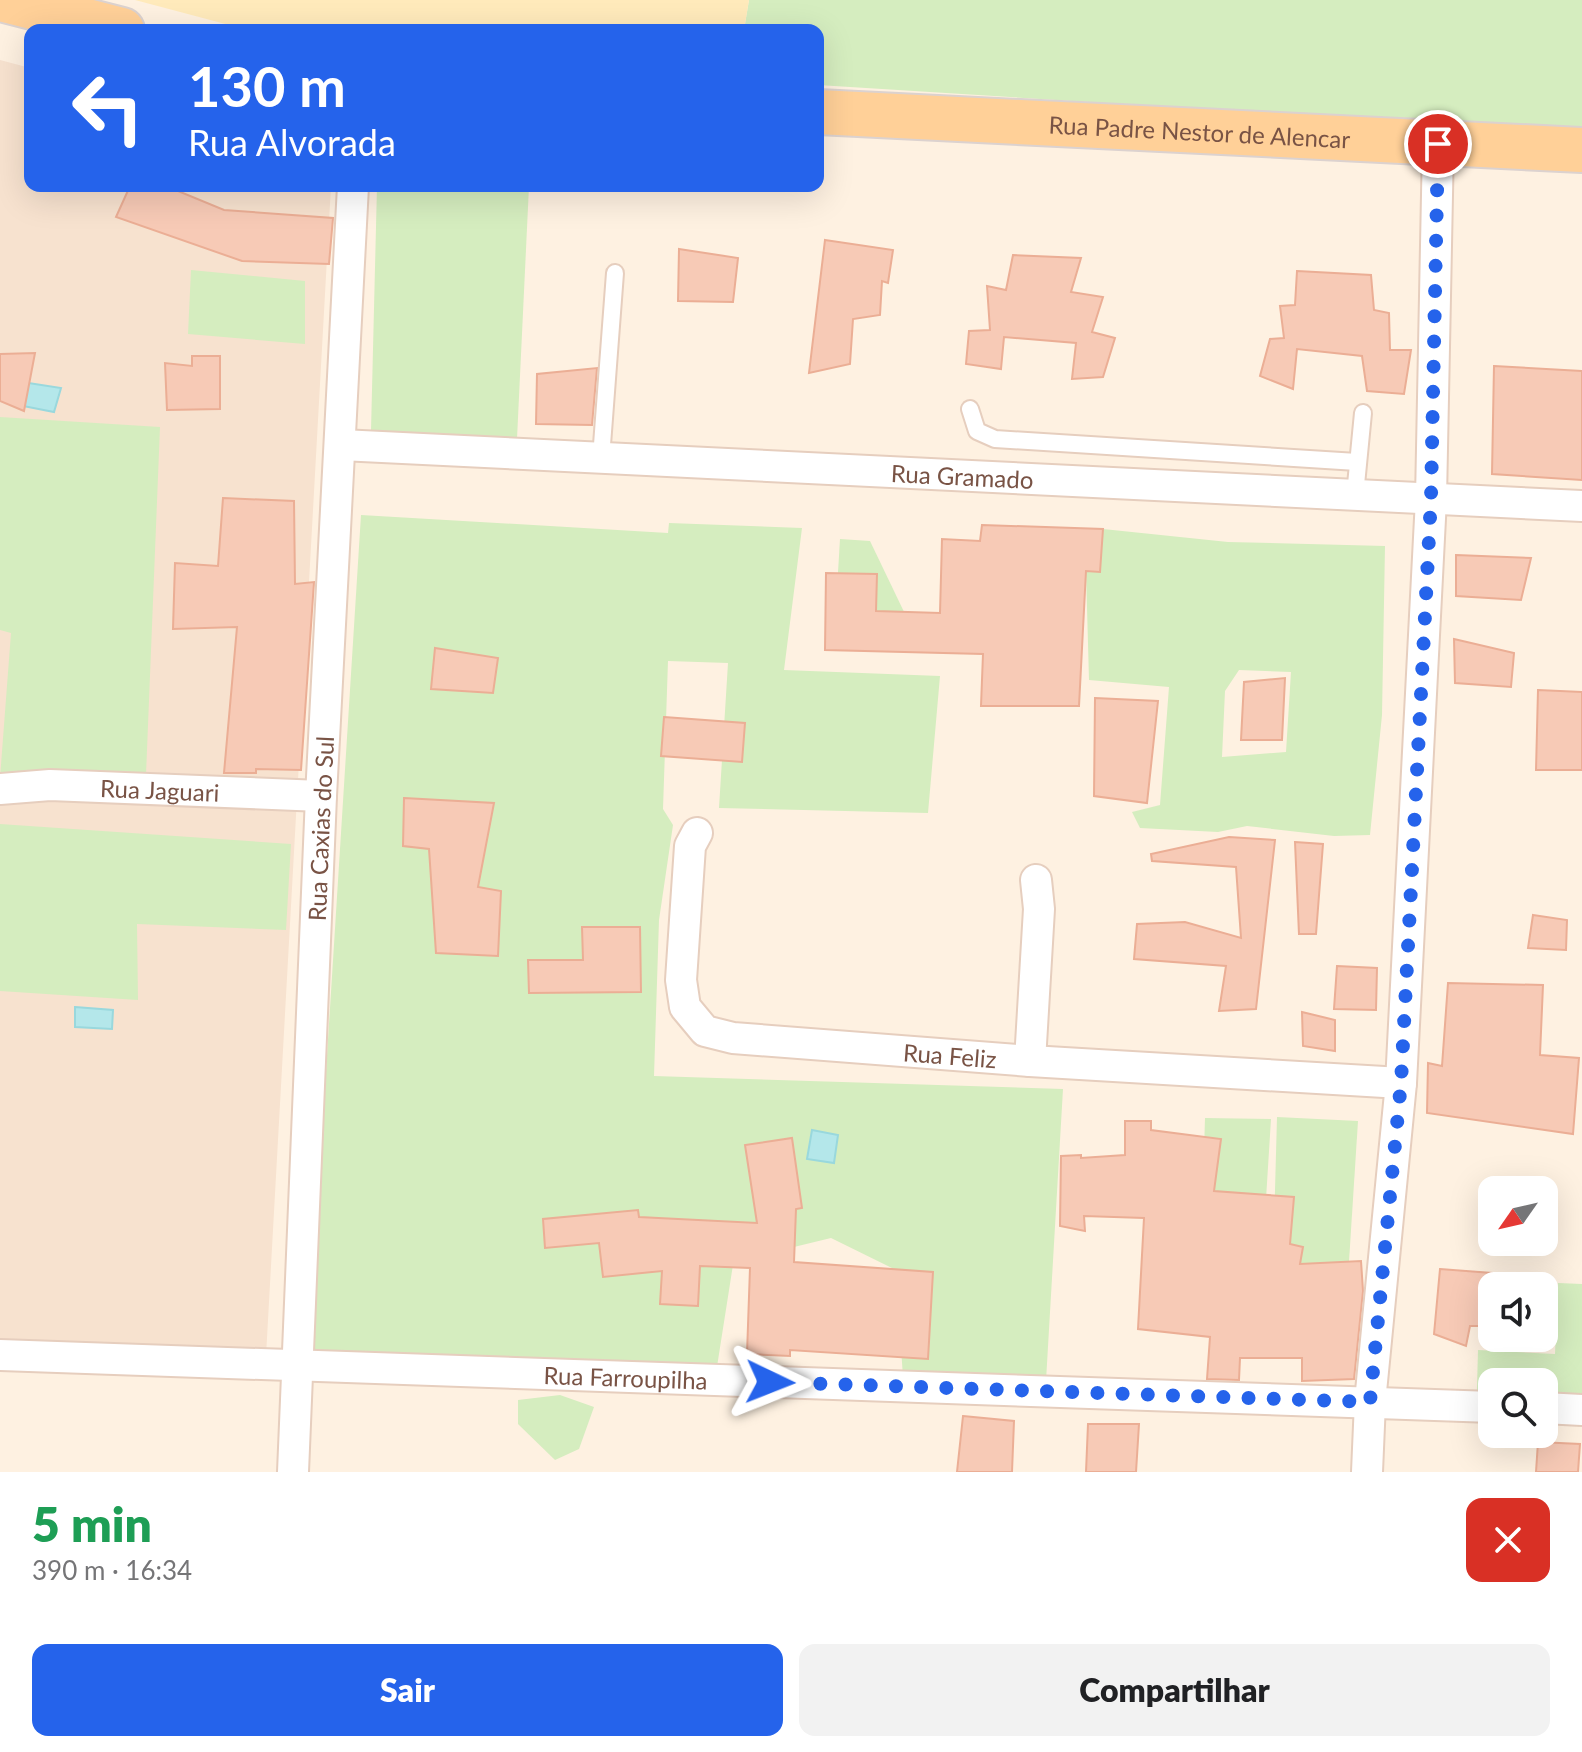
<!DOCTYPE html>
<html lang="pt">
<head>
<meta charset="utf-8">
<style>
	body { margin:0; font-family:Lato,sans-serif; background:#f2f2f2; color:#202124; height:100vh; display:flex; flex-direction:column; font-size:30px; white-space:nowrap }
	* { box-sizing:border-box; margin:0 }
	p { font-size:26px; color:#757577 }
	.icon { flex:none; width:44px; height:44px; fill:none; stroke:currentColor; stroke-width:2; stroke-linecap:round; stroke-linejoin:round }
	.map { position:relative; height:1472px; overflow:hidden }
	.panel { display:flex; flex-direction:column; background:#fff; flex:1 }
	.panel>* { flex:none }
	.top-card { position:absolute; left:24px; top:24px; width:800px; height:168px; border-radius:16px; box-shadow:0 8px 32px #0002; background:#2563eb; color:#fff; overflow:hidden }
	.needle { width:52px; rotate:236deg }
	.buttons { position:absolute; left:1478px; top:1176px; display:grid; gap:16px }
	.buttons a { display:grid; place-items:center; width:80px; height:80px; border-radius:16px; background:#fff; box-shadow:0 8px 32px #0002; font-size:40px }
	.pin { position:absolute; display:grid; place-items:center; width:68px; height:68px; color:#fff; margin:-34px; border:4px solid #fff; border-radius:50%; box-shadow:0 2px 8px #0007 }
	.me { position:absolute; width:88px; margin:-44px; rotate:92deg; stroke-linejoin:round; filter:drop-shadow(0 0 6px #0008) }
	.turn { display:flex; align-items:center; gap:28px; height:168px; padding:0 32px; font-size:36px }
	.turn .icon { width:104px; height:104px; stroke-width:2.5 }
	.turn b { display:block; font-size:56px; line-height:68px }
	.round { display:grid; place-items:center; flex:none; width:84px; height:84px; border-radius:16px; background:#f2f2f2 }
	.summary { display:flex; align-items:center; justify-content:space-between; height:136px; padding:0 32px }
	h1 { font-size:48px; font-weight:800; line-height:60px; color:#1e9e55 }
	.action { display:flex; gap:16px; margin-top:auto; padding:16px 32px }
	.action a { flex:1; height:92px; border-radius:16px; background:#2563eb; color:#fff; font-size:32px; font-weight:800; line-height:92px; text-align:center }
	.action a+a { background:#f2f2f2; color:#202124 }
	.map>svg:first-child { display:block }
	.residential { fill:#f7e2cf }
	.green { fill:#d5edbf; fill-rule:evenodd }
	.sand { fill:#ffeabb }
	.water { fill:#b4e7ea; stroke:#99d8dd; stroke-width:2 }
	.building { fill:#f7cab6; stroke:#ebae95; stroke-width:2 }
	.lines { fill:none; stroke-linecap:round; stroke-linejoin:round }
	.service-casing { stroke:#e6cebe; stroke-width:20 }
	.minor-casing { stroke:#e6cebe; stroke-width:34 }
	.primary-casing { stroke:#dcd2cf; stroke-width:48 }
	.service { stroke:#fff; stroke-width:16 }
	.minor { stroke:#fff; stroke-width:30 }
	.primary { stroke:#ffd098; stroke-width:44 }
	.route { stroke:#2563eb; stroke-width:14; stroke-dasharray:0 25.2 }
	.labels { text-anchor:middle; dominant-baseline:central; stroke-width:6; stroke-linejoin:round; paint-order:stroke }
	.street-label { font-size:24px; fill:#795345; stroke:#fff5ea }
</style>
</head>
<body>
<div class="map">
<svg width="1582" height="1472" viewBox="0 0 1582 1472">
	<rect width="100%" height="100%" fill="#fef1e1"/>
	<polygon class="residential" points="0,60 30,68 30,186 331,186 266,1356 0,1346"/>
	<g class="green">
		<polygon points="749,0 1582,0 1582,127 1233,111 818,85 818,30 744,30"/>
		<polygon points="377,186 529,186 517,439 371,431"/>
		<polygon points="191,270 305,281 305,344 188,334"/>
		<polygon points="0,417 160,427 146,775 0,778 11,633 0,630"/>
		<polygon points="361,515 668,533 669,523 802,528 784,670 940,676 928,813 719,808 728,663 668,661 663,809 673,825 659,920 654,1076 1063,1089 1046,1381 903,1378 896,1270 831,1238 761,1255 735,1252 716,1373 308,1358"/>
		<path d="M1103 529 1228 542 1385 546 1382 715 1370 835 1334 836 1247 826 1218 832 1140 828 1132 812 1160 805 1169 687 1089 680 1086 571 1099 572ZM1239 670 1291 672 1286 752 1222 757 1225 691Z"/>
		<polygon points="840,539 870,541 906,616 853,622 837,589"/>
		<polygon points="0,824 291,844 286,930 137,924 138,1000 0,991"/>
		<polygon points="1277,1117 1358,1121 1348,1277 1273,1263"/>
		<polygon points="1205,1118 1271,1119 1265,1215 1202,1215"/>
		<polygon points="1558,1283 1582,1284 1582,1418 1544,1420 1544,1382 1492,1382 1492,1422 1476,1423 1478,1350 1555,1354"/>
		<polygon points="560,1395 594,1407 579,1449 555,1460 518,1424 518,1400"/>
	</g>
	<polygon class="sand" points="135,0 749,0 744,30 248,30"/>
	<g class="water">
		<polygon points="22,382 61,388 54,412 18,405"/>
		<polygon points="75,1007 113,1010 112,1029 75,1027"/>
		<polygon points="812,1130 838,1135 834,1163 807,1159"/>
	</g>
	<g class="building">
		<polygon points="130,186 166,186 224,210 333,218 329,264 242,261 116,217"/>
		<polygon points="825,240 893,250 888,283 882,281 880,315 853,319 850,364 809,373"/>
		<polygon points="679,249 738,258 733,302 678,301"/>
		<polygon points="1013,255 1081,258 1071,292 1103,297 1092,332 1115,338 1103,377 1072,379 1076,343 1004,337 1001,369 966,364 969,331 990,330 987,286 1006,290"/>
		<polygon points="1297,271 1371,275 1374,310 1389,313 1390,350 1411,350 1404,394 1367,391 1362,356 1297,349 1293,389 1260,376 1270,339 1284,338 1280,306 1295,305"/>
		<polygon points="35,353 24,411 0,401 0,354"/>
		<polygon points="192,356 220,356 220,409 167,410 165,363 192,366"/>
		<polygon points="1494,366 1582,371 1582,480 1492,474"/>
		<polygon points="597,368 592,425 536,424 537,374"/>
		<polygon points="223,498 294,501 295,584 314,582 301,770 256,769 256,773 224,773 237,627 173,629 175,563 218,566"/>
		<polygon points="982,525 1103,529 1100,572 1086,571 1079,706 981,706 983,654 825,650 826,573 877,574 876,611 940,613 942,539 980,541"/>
		<polygon points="1456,555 1531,558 1521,600 1456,596"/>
		<polygon points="1454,639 1514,653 1511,687 1455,683"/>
		<polygon points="435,648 498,658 493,693 431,689"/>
		<polygon points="1285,678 1282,740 1241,740 1244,682"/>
		<polygon points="1538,690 1582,692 1582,770 1536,770"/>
		<polygon points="1095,698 1158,701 1147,803 1094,796"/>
		<polygon points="664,717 745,723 742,762 661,756"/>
		<polygon points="404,798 494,803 478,887 501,891 498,956 436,953 429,849 403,846"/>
		<polygon points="1229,837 1275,840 1256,1009 1219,1011 1226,966 1134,959 1137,924 1185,922 1241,938 1236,867 1152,861 1151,854"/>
		<polygon points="1295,842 1323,844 1316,934 1299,934"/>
		<polygon points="1533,915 1567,920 1566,950 1528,948"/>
		<polygon points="582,927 640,927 641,992 529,993 528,960 583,960"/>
		<polygon points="1337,966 1377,968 1376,1010 1334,1009"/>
		<polygon points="1448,983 1543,985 1540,1055 1579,1058 1573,1134 1427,1113 1428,1063 1442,1066"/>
		<polygon points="1302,1012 1335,1020 1335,1051 1303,1046"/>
		<polygon points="1125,1121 1151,1121 1151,1130 1221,1139 1214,1191 1294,1197 1290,1244 1303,1247 1300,1264 1361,1261 1363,1291 1354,1379 1302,1381 1302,1358 1240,1358 1239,1380 1207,1379 1210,1337 1138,1329 1144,1218 1084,1216 1085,1231 1060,1226 1061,1156 1081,1155 1081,1158 1125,1155"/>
		<polygon points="792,1138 802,1208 796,1209 794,1262 933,1272 928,1359 790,1350 790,1356 747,1354 750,1268 700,1266 698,1306 660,1304 662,1271 603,1277 599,1243 545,1248 543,1219 638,1210 639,1217 757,1223 745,1145"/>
		<polygon points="1440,1269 1492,1273 1492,1326 1470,1326 1466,1346 1434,1334"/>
		<polygon points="963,1416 1014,1421 1012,1472 957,1472"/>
		<polygon points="1088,1424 1139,1424 1136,1472 1086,1472"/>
		<polygon points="1538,1442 1580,1444 1578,1472 1536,1472"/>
	</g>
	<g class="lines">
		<defs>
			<g id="service">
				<polyline points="970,409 977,431 995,439 1357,462"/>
				<polyline points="601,458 615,273"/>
				<polyline points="1355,495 1363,413"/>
			</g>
			<g id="minor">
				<path id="s1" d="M341 445 1582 506"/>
				<path id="s2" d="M0 789 50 785 321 796"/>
				<path id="s3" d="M697 833 690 846 681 980 685 1007 705 1031 733 1038 1030 1061 1401 1083"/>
				<polyline points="1030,1061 1039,909 1036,880"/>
				<path id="s4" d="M0 1355 1492 1407"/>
				<polyline points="1544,1408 1582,1410"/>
				<path id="s5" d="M293 1472 321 796 353 186"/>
				<polyline points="1367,1472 1370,1402 1401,1083 1431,499 1438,144"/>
			</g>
			<g id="primary">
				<polyline points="5,0 122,30"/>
				<path id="s6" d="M818 112 1582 150"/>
			</g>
		</defs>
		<use href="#service" class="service-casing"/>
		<use href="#minor" class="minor-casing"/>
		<use href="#primary" class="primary-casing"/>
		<use href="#service" class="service"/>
		<use href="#minor" class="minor"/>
		<use href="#primary" class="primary"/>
	</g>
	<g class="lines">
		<polyline class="route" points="770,1382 1370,1402 1401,1083 1431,499 1438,144"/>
	</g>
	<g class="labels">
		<g class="street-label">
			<text stroke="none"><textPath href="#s6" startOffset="382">Rua Padre Nestor de Alencar</textPath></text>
			<text stroke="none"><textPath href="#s1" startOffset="622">Rua Gramado</textPath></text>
			<text stroke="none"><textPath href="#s2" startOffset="160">Rua Jaguari</textPath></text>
			<text stroke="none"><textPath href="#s5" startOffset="644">Rua Caxias do Sul</textPath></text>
			<text stroke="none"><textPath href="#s3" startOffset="454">Rua Feliz</textPath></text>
			<text stroke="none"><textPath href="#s4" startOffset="626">Rua Farroupilha</textPath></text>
		</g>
	</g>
</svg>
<div class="buttons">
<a><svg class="needle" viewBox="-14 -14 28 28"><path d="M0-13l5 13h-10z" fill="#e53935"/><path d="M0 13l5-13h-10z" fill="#757577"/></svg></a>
<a><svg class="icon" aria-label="sound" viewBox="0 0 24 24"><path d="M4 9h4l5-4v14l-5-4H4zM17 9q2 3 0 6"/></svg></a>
<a><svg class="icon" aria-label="search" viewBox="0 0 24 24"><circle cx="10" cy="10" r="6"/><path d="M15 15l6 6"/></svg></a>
</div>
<div class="pin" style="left:1438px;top:144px;background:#d93025"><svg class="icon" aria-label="arrive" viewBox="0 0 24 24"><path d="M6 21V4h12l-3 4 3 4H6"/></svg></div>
<svg class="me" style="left:770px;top:1382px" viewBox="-20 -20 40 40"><path d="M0-17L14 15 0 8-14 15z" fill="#2563eb" stroke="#fff" stroke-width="4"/></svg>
<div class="top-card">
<div class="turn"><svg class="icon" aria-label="left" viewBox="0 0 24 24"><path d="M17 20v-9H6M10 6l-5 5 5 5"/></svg><div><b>130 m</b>Rua Alvorada</div></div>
</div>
</div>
<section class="panel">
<div class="summary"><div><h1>5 min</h1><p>390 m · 16:34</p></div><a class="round" style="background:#d93025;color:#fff"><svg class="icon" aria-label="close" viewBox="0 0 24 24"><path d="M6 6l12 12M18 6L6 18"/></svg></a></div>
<div class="action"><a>Sair</a><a>Compartilhar</a></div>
</section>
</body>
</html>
